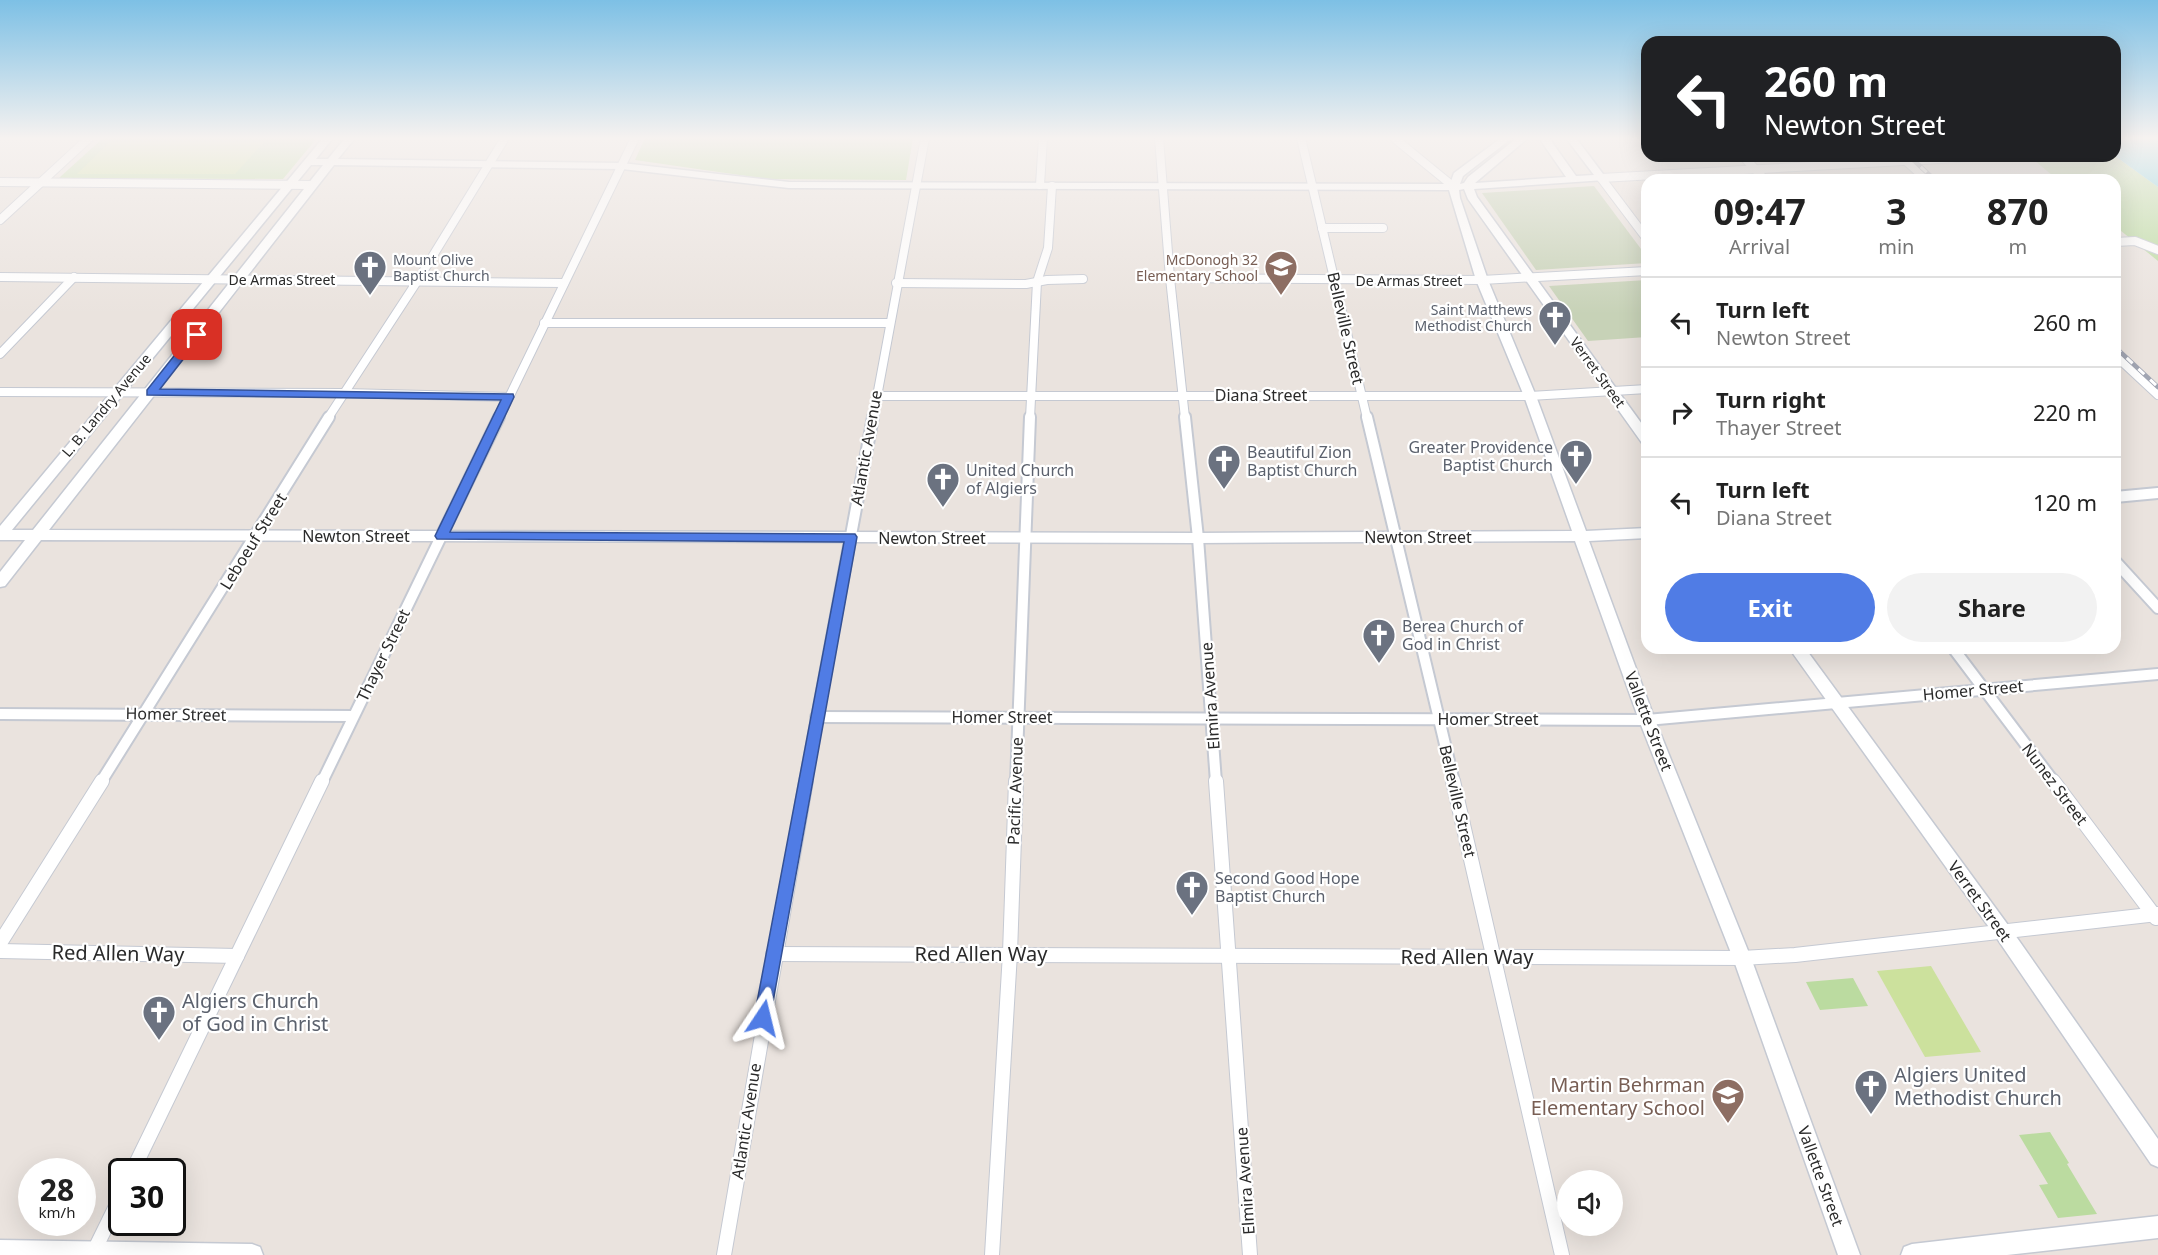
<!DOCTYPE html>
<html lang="en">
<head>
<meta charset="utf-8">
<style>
	body { margin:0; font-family:"Noto Sans",sans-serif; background:#f2f2f2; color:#222; height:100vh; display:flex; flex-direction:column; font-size:22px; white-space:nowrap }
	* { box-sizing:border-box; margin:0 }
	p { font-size:20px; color:#767676 }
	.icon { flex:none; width:33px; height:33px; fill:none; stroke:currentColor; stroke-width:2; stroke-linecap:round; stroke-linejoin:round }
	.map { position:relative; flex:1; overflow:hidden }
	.details { position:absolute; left:1641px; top:174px; width:480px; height:480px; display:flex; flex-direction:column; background:#fff; border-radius:18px; box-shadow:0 6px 24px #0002 }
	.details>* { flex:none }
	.guide { position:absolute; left:1641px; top:36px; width:480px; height:126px; border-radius:18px; box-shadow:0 6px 24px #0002; background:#202124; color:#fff; overflow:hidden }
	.controls { position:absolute; left:1557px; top:1170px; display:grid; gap:12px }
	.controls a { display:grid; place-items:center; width:66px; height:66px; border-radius:50%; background:#fff; box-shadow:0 6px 24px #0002; font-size:30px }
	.speed { position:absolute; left:18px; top:1158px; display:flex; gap:12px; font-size:30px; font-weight:700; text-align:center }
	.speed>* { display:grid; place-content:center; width:78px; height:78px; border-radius:50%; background:#fff; box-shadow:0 6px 24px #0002; line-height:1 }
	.speed small { font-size:15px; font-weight:400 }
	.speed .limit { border:3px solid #111; border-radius:9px; background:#fff; color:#111 }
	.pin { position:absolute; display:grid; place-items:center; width:51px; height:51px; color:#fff; margin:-26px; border-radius:12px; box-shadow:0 3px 9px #0006 }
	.me { position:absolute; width:66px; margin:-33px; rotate:10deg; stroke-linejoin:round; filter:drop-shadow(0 0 4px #0008) }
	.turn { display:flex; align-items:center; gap:21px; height:126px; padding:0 24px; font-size:27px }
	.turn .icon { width:78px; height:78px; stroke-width:2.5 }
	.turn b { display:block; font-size:42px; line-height:51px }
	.eta { display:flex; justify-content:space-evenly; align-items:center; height:102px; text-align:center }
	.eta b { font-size:36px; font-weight:700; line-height:42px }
	.action { display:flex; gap:12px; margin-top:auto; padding:12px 24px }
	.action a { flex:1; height:69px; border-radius:36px; background:#507ce5; color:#fff; font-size:24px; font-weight:700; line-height:69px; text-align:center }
	.action a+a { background:#f2f2f2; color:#222 }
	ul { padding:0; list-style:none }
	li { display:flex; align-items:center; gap:18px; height:90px; padding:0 24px; border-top:2px solid #e0e0e0 }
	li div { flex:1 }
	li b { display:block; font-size:22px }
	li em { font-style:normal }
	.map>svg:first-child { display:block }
	.green { fill:#bbdba0 }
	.cemetery { fill:#c7d2b7 }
	.pitch { fill:#cce19d }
	.water { fill:#7cd1e1 }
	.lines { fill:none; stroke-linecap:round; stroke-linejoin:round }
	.street-far2-casing { stroke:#c5c9d2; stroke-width:10 }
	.street-far1-casing { stroke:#c5c9d2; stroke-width:14 }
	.street-casing { stroke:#c5c9d2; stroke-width:16 }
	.secondary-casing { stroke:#c5c9d2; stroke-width:3 }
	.street-far2 { stroke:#fff; stroke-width:8 }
	.street-far1 { stroke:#fff; stroke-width:10 }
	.street { stroke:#fff; stroke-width:14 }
	.secondary { fill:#fff; fill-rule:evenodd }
	.rail-casing { stroke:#a1a5b2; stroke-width:4.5 }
	.rail { stroke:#fff; stroke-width:3; stroke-dasharray:8; stroke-linecap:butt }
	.route { fill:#507ce5; stroke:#345195; stroke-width:1.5 }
	.labels { text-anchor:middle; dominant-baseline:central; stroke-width:4.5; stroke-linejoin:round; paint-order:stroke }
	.far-worship-label { font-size:14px; fill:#5b616d; stroke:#fff; text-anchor:start }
	.far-education-label { font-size:14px; fill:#785e54; stroke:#fff; text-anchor:end }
	.far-street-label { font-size:14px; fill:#2a2a2a; stroke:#fff }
	.street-label { font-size:16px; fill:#2a2a2a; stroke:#fff }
	.worship-label { font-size:16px; fill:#5b616d; stroke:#fff; text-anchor:start }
	.near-street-label { font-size:20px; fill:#2a2a2a; stroke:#fff }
	.near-worship-label { font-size:20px; fill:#5b616d; stroke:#fff; text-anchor:start }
	.near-education-label { font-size:20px; fill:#785e54; stroke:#fff; text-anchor:end }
</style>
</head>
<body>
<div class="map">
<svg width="2158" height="1255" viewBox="0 0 2158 1255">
	<rect width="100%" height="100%" fill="#eae3de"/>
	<g class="green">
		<polygon points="103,138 317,138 283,179 59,178"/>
		<polygon points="645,138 913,138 906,180 768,179 635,160"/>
		<polygon points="2029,156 2115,156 2158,187 2158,261 2115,226 2115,180 2058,180"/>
		<polygon points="1853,978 1868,1006 1820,1010 1806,982"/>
		<polygon points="2050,1132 2069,1163 2067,1164 2097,1214 2058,1218 2039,1185 2048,1184 2019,1135"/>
	</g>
	<g class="cemetery">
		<polygon points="1594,186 1647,257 1647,263 1536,270 1482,193"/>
		<polygon points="1647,280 1647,337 1588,341 1549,286"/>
	</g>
	<g class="pitch">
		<polygon points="111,141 264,142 235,174 77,174"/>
		<polygon points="1931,966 1981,1052 1925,1057 1877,971"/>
	</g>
	<polygon class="water" points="2115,138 2158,138 2158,187 2115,156"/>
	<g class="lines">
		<defs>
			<g id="street-far2">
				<polyline points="1159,138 1170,278 1185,418"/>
				<polyline points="1301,138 1367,418"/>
				<polyline points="1394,138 1454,187"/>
				<polyline points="1743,156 1765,180"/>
				<polyline points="1903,158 1927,180"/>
				<polyline points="1601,178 1992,156"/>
				<polyline points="1601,178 1647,239"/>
				<polyline points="0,182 312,185"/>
				<polyline points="1040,185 1043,138"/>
				<polyline points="0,220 89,138"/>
				<polyline points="1322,228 1383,228"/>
				<polyline points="2115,242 2135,241 2158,250"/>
				<polyline points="0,277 564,283"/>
				<polyline points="1170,278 1482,280 1647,271"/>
				<polyline points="896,283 1026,284 1047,280 1083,279"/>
				<polyline points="544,323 889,323"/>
				<polyline points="0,354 74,277"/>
				<polyline points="2115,355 2158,395"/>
				<polyline points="0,392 344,393 509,397"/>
				<polyline points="876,396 1530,396 1647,389"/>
				<polyline points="328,418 418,280 505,138"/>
				<polyline points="499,418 635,138"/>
				<polyline points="873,418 925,138"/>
				<polyline points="1030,418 1037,282 1048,248 1052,186"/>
			</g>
			<g id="street-far1">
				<polyline points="1185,417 1198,538 1216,782"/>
				<polyline points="1367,417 1454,782"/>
				<polyline points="2115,497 2158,493"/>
				<polyline points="2115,561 2158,608"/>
				<polyline points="1953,648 2054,782"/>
				<polyline points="0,714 353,716"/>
				<polyline points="816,717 1647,720 2158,674"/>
				<polyline points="101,782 329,417"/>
				<polyline points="322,782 499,417"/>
				<polyline points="805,782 873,417"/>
				<polyline points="1016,782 1030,417"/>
			</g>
			<g id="street">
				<polyline points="1216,781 1250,1255"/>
				<polyline points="1453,781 1562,1255"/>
				<polyline points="2053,781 2156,918"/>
				<polyline points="0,943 102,781"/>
				<polyline points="0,951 237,956"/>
				<polyline points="773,954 1742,958 1795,955 2158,914"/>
				<polyline points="132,1172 322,781"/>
				<polyline points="92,1255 122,1194"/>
				<polyline points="724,1255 806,781"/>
				<polyline points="992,1255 1010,953 1016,781"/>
			</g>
			<g id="secondary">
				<path d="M323 138H333L316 159H328L345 138H355L338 159 622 163 789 182 1450 184 1454 173 1501 138H1512L1463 176 1460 184 1464 183 1468 177 1517 138H1528L1475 183 1566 177 1539 138H1549L1576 176 1594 175 1566 138H1576L1606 178 1605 180 1474 189 1477 197 1647 431V444L1642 443 1468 199 1464 189 1459 190 1460 198 1488 280 1536 396 1586 531 1647 528V538L1589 541 1655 720 1751 958 1860 1255H1838L1733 958 1639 720 1575 541 1198 543 41 540 5 586 0 587V572L25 540H0V526ZM311 165H323L33 530H12ZM334 165 622 169 789 188 1449 190 1476 280 1524 396 1572 531 1198 533 49 530Z"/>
				<polygon points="1789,648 1805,648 2008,925 2158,1139 2158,1167 2151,1164 1996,937"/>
				<polygon points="2158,1216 2158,1238 2007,1255 1901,1255 1904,1247 1912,1244"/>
				<polygon points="0,1240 252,1244 260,1247 263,1255 0,1255"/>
			</g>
		</defs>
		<use href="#street-far2" class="street-far2-casing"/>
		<use href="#street-far1" class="street-far1-casing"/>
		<use href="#street" class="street-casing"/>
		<use href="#secondary" class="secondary-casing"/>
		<use href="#street-far2" class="street-far2"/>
		<use href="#street-far1" class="street-far1"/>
		<use href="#street" class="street"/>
		<use href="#secondary" class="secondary"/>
		<defs>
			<g id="rail">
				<polyline points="1909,156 1935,180"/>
				<polyline points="2115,347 2158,387"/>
			</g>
		</defs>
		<use href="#rail" class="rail-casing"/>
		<use href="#rail" class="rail"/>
	</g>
	<linearGradient id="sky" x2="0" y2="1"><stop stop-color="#7dc0e5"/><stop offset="0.44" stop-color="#f6f2f0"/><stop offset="1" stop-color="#f6f2f0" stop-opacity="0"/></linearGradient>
	<rect width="2158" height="314" fill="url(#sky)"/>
	<polygon class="route" points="197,331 202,335 160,389 513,394 514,397 450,532 855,534 857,537 769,1024 763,1026 757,1024 754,1018 844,542 437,539 435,536 501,400 147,395 147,390 193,332"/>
	<defs>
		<symbol id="church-pin" viewBox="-11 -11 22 30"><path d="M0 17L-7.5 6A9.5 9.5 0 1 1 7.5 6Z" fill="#6b7280" stroke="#fff"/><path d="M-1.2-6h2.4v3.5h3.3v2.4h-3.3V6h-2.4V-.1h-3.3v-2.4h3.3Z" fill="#fff"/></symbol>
		<symbol id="school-pin" viewBox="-11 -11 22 30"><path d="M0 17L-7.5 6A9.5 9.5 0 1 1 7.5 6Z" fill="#8d6e63" stroke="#fff"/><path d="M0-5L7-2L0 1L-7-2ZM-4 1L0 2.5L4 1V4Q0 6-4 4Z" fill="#fff"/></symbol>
	</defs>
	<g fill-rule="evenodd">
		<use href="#church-pin" x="351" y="248" width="38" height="52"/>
		<use href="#school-pin" x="1262" y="248" width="38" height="52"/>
		<use href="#church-pin" x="1536" y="298" width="38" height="52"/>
		<use href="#church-pin" x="1557" y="437" width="38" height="52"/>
		<use href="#church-pin" x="1205" y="442" width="38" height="52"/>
		<use href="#church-pin" x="924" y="460" width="38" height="52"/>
		<use href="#church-pin" x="1360" y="616" width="38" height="52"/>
		<use href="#church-pin" x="1173" y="868" width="38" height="52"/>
		<use href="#church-pin" x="140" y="993" width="38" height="52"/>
		<use href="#church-pin" x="1852" y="1067" width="38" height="52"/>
		<use href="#school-pin" x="1709" y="1076" width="38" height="52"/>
	</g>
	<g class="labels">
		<g class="far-worship-label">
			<text x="393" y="259">Mount Olive<tspan x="393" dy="16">Baptist Church</tspan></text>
			<text x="1532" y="309" text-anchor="end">Saint Matthews<tspan x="1532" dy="16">Methodist Church</tspan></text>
		</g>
		<g class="far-education-label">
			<text x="1258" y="259">McDonogh 32<tspan x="1258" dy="16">Elementary School</tspan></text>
		</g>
		<g class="far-street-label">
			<text x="282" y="279">De Armas Street</text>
			<text x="1409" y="280">De Armas Street</text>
			<text transform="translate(1598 372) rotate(54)">Verret Street</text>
			<text transform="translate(106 405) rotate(-50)">L. B. Landry Avenue</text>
		</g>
		<g class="street-label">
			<text transform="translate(1346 328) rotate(77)">Belleville Street</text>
			<text x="1261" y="395">Diana Street</text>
			<text transform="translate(866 448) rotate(-80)">Atlantic Avenue</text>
			<text x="356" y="536">Newton Street</text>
			<text x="1418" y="537">Newton Street</text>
			<text x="932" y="538">Newton Street</text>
			<text transform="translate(253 541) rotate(-58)">Leboeuf Street</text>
			<text transform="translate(383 655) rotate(-64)">Thayer Street</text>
			<text transform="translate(1973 690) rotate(-5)">Homer Street</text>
			<text transform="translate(1210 696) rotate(-94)">Elmira Avenue</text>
			<text transform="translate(176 714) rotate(1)">Homer Street</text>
			<text x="1002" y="717">Homer Street</text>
			<text x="1488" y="719">Homer Street</text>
			<text transform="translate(1649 721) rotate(69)">Vallette Street</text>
			<text transform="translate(2055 784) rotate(53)">Nunez Street</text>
			<text transform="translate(1015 791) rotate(-88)">Pacific Avenue</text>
			<text transform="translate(1458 801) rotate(77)">Belleville Street</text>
			<text transform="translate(1980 901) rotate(54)">Verret Street</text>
			<text transform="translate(746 1121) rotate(-81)">Atlantic Avenue</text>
			<text transform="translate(1821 1176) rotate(70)">Vallette Street</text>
			<text transform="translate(1245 1181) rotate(-94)">Elmira Avenue</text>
		</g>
		<g class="worship-label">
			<text x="1553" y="447" text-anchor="end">Greater Providence<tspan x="1553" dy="18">Baptist Church</tspan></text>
			<text x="1247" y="452">Beautiful Zion<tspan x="1247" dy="18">Baptist Church</tspan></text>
			<text x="966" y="470">United Church<tspan x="966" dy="18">of Algiers</tspan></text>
			<text x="1402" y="626">Berea Church of<tspan x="1402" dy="18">God in Christ</tspan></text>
			<text x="1215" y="878">Second Good Hope<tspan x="1215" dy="18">Baptist Church</tspan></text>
		</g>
		<g class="near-street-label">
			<text transform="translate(118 953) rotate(1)">Red Allen Way</text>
			<text x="981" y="953">Red Allen Way</text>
			<text x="1467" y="956">Red Allen Way</text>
		</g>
		<g class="near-worship-label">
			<text x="182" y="1000">Algiers Church<tspan x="182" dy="23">of God in Christ</tspan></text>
			<text x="1894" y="1074">Algiers United<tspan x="1894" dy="23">Methodist Church</tspan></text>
		</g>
		<g class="near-education-label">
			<text x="1705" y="1084">Martin Behrman<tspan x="1705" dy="23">Elementary School</tspan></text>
		</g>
	</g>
</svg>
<div class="controls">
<a><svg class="icon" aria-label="sound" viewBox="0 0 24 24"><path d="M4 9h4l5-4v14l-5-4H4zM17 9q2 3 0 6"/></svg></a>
</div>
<div class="speed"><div>28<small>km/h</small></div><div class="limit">30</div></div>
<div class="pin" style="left:197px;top:335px;background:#d93025"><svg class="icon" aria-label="arrive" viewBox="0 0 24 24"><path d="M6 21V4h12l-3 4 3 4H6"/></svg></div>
<svg class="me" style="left:763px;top:1018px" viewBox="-20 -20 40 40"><path d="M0-17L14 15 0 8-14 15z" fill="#507ce5" stroke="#fff" stroke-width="4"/></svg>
<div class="guide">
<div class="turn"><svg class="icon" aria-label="left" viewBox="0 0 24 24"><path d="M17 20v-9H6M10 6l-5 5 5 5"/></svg><div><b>260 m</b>Newton Street</div></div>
</div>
<section class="details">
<div class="eta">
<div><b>09:47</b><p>Arrival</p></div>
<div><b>3</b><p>min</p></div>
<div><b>870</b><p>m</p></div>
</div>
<ul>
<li><svg class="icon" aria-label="left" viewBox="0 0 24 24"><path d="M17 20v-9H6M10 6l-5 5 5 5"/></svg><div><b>Turn left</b><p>Newton Street</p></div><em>260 m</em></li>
<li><svg class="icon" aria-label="right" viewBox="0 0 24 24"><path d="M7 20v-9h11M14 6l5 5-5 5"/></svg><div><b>Turn right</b><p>Thayer Street</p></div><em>220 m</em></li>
<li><svg class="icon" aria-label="left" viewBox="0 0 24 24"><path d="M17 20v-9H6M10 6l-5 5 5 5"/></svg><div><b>Turn left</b><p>Diana Street</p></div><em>120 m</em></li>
</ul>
<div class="action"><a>Exit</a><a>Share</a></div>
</section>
</div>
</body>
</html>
